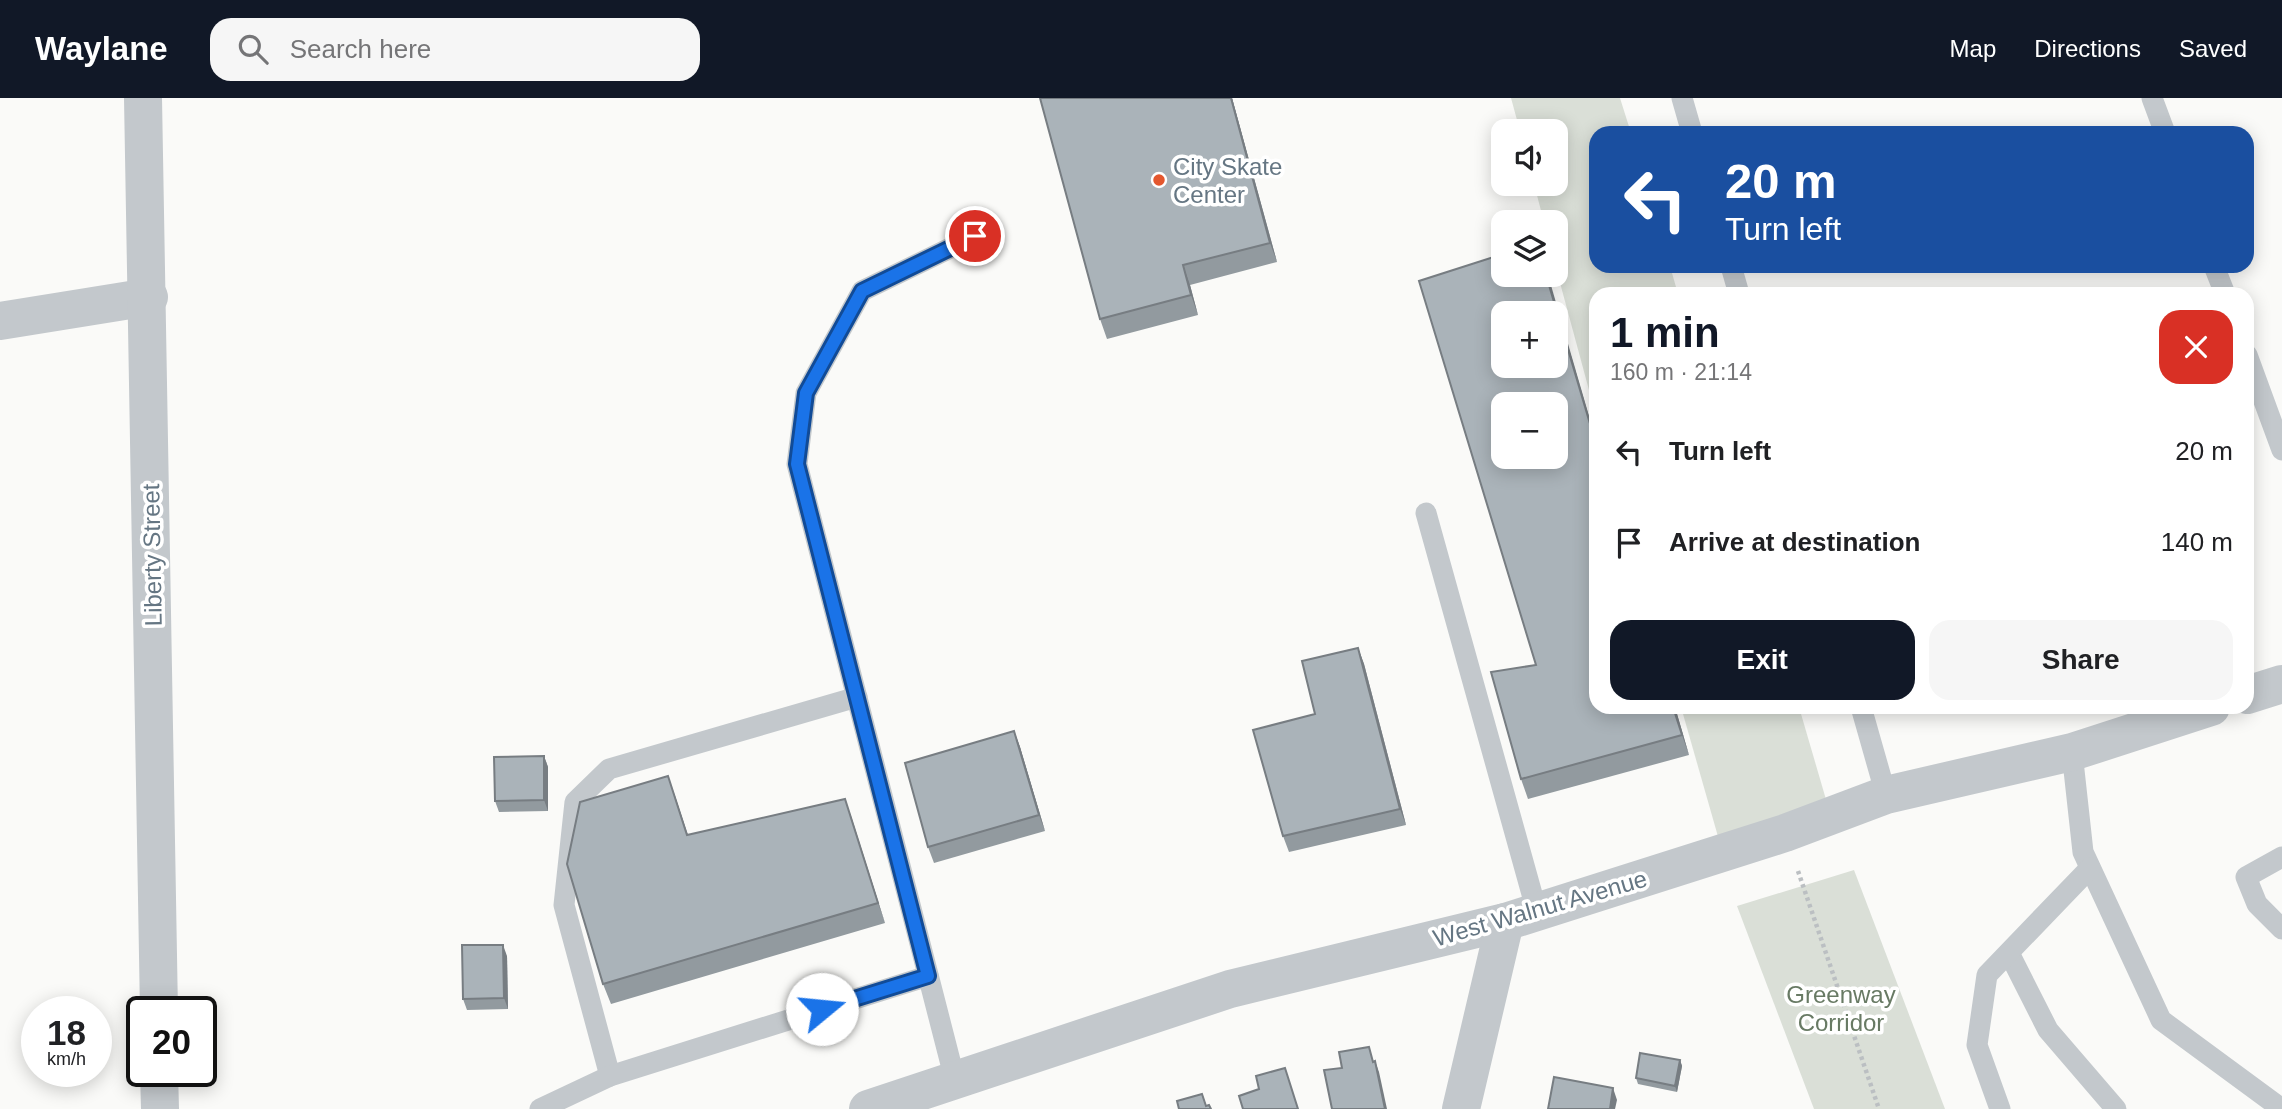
<!DOCTYPE html>
<html lang="en">
<head>
<meta charset="utf-8">
<style>
	body { margin:0; font-family:Helvetica,sans-serif; background:#f6f6f6; color:#202124; height:100vh; display:flex; flex-direction:column; font-size:26px; white-space:nowrap }
	* { box-sizing:border-box; margin:0 }
	p { font-size:23px; color:#757577 }
	.icon { flex:none; width:38px; height:38px; fill:none; stroke:currentColor; stroke-width:2; stroke-linecap:round; stroke-linejoin:round }
	.map { position:relative; flex:1; overflow:hidden }
	.side { position:absolute; left:1589px; top:189px; width:665px; height:427px; display:flex; flex-direction:column; background:#fff; border-radius:21px; box-shadow:0 4px 18px #0003 }
	.side>* { flex:none }
	.top-card { position:absolute; left:1589px; top:28px; width:665px; height:147px; border-radius:21px; box-shadow:0 4px 18px #0003; background:#1a4fa0; color:#fff; overflow:hidden }
	.fabs { position:absolute; left:1491px; top:21px; display:grid; gap:14px }
	.fabs a { display:grid; place-items:center; width:77px; height:77px; border-radius:14px; background:#fff; box-shadow:0 4px 18px #0003; font-size:35px }
	.speed { position:absolute; left:21px; top:898px; display:flex; gap:14px; font-size:35px; font-weight:700; text-align:center }
	.speed>* { display:grid; place-content:center; width:91px; height:91px; border-radius:50%; background:#fff; box-shadow:0 4px 18px #0003; line-height:1 }
	.speed small { font-size:18px; font-weight:400 }
	.speed .limit { border:4px solid #111; border-radius:10px; background:#fff; color:#111 }
	.pin { position:absolute; display:grid; place-items:center; width:60px; height:60px; color:#fff; margin:-30px; border:4px solid #fff; border-radius:50%; box-shadow:0 2px 7px #0007 }
	.me { position:absolute; width:77px; margin:-38px; rotate:73deg; stroke-linejoin:round; filter:drop-shadow(0 0 5px #0008) }
	.turn { display:flex; align-items:center; gap:24px; height:147px; padding:0 21px; font-size:32px }
	.turn .icon { width:91px; height:91px; stroke-width:2.5 }
	.turn b { display:block; font-size:49px; line-height:60px }
	.round { display:grid; place-items:center; flex:none; width:74px; height:74px; border-radius:21px; background:#f6f6f6 }
	.overview { display:flex; align-items:center; justify-content:space-between; height:119px; padding:0 21px }
	h1 { font-size:42px; font-weight:600; line-height:52px; color:#111827 }
	.primary-button { display:flex; gap:14px; margin-top:auto; padding:14px 21px }
	.primary-button a { flex:1; height:80px; border-radius:21px; background:#111827; color:#fff; font-size:28px; font-weight:600; line-height:80px; text-align:center }
	.primary-button a+a { background:#f6f6f6; color:#202124 }
	ul { padding:0; list-style:none }
	li { display:flex; align-items:center; gap:21px; height:91px; padding:0 21px }
	li div { flex:1 }
	li b { display:block; font-size:26px }
	li em { font-style:normal }
	header { display:flex; align-items:center; gap:42px; box-sizing:border-box; height:98px; padding:0 35px; background:#111827; color:#fff }
	header strong { font-size:33px }
	nav { display:flex; gap:38px; margin-inline-start:auto; font-size:24px }
	.search { width:490px; height:63px; background:#f6f6f6; display:flex; align-items:center; gap:18px; box-sizing:border-box; padding:0 24px; border-radius:21px; color:#757577; font-size:26px }
	.map>svg:first-child { display:block }
	.green { fill:#dadfd7 }
	.lines { fill:none; stroke-linecap:round; stroke-linejoin:round }
	.path { stroke:#bbbfc2; stroke-width:4.5; stroke-dasharray:3.5 3.5; stroke-linecap:butt }
	.service { stroke:#c3c8cc; stroke-width:21 }
	.minor { stroke:#c3c8cc; stroke-width:38 }
	.tertiary { stroke:#c3c8cc; stroke-width:38 }
	.wall { fill:#929a9f }
	.shaded-wall { fill:#777d82 }
	.building { fill:#aab3b9; stroke:#777d82; stroke-width:2; fill-rule:evenodd }
	.route-casing { stroke:#114b97; stroke-width:18 }
	.route { stroke:#1a73e8; stroke-width:12 }
	.poi-dot { fill:#e4572e; stroke:#fff; stroke-width:2.5 }
	.labels { text-anchor:middle; dominant-baseline:central; stroke-width:7; stroke-linejoin:round; paint-order:stroke }
	.poi-label { font-size:24px; fill:#657683; stroke:#fff; text-anchor:start }
	.street-label { font-size:24px; fill:#657683; stroke:#fff }
	.park-label { font-size:24px; fill:#687a64; stroke:#fff }
</style>
</head>
<body>
<header>
<strong>Waylane</strong>
<div class="search"><svg class="icon" aria-label="search" viewBox="0 0 24 24"><circle cx="10" cy="10" r="6"/><path d="M15 15l6 6"/></svg>Search here</div>
<nav><a>Map</a><a>Directions</a><a>Saved</a></nav>
</header>
<div class="map">
<svg width="2282" height="1011" viewBox="0 0 2282 1011">
	<rect width="100%" height="100%" fill="#fafaf8"/>
	<g class="green">
		<polygon points="1511,0 1620,0 1631,35 1596,35 1596,168 1670,168 1678,196 1596,196 1596,318 1556,170 1556,124 1544,124 1534,86 1556,86 1556,33 1520,33"/>
		<polygon points="1681,609 1799,609 1832,722 1723,756"/>
		<polygon points="1854,772 1945,1011 1814,1011 1737,808"/>
	</g>
	<g class="lines">
		<polyline class="path" points="1798,773 1879,1011"/>
		<g class="service">
			<polyline points="1682,0 1692,35"/>
			<polyline points="2152,0 2165,35"/>
			<polyline points="1731,168 1739,196"/>
			<polyline points="2214,168 2225,196"/>
			<polyline points="2247,257 2282,352"/>
			<polyline points="1426,415 1537,814"/>
			<polyline points="1861,609 1886,697"/>
			<polyline points="2072,654 2083,754 2161,922 2282,1011"/>
			<polyline points="2282,759 2246,779 2257,806 2282,831"/>
			<polyline points="2009,855 2048,932 2116,1011"/>
			<polyline points="610,978 564,807 575,704 609,671 857,599"/>
			<polyline points="955,982 797,366 806,295 862,193 975,138"/>
			<polyline points="540,1011 610,978 928,878"/>
			<polyline points="2000,1011 1977,947 1987,877 2090,770"/>
		</g>
		<g class="minor">
			<polyline points="0,223 149,199"/>
			<polyline points="2247,597 2282,586"/>
			<polyline points="868,1011 1230,891 1505,824 1785,735 1886,697 2072,654 2211,609"/>
			<polyline points="1461,1011 1505,824"/>
		</g>
		<g class="tertiary">
			<polyline points="143,0 159,914"/>
			<polyline points="159,973 160,1011"/>
		</g>
	</g>
	<g class="wall">
		<polygon points="1232,0 1277,164 1190,187 1198,217 1107,241 1100,221"/>
		<polygon points="1358,550 1364,566 1406,727 1289,754 1283,738"/>
		<polygon points="1675,609 1689,657 1528,701 1521,681"/>
		<polygon points="1014,633 1020,649 1045,733 934,765 928,749"/>
		<polygon points="544,658 548,669 548,713 499,714 495,703"/>
		<polygon points="675,698 688,737 845,701 885,825 611,906 603,886"/>
		<polygon points="507,858 508,911 467,912 463,901"/>
		<polygon points="1680,962 1682,968 1677,994 1638,986 1636,980"/>
	</g>
	<g class="shaded-wall">
		<polygon points="1231,0 1232,0 1277,164 1270,145"/>
		<polygon points="1183,167 1190,187 1198,217 1191,197"/>
		<polygon points="1546,177 1548,177 1596,342 1596,346"/>
		<polygon points="1358,550 1364,566 1406,727 1400,711"/>
		<polygon points="1673,609 1675,609 1689,657 1682,637"/>
		<polygon points="1014,633 1020,649 1045,733 1039,717"/>
		<polygon points="544,658 548,669 548,713 544,702"/>
		<polygon points="668,678 675,698 694,757 687,737"/>
		<polygon points="845,701 852,721 885,825 878,805"/>
		<polygon points="503,847 507,858 508,911 504,900"/>
		<polygon points="1680,962 1682,968 1677,994 1675,988"/>
		<polygon points="1375,963 1379,974 1387,1011 1385,1011"/>
		<polygon points="1613,990 1617,1002 1615,1011 1610,1011"/>
	</g>
	<g class="building">
		<polygon points="1040,0 1231,0 1270,145 1183,167 1191,197 1100,221"/>
		<path d="M1503 156V177H1546L1596 346V609H1673L1682 637 1521 681 1491 574 1536 567 1419 183ZM1503 215H1556V268H1503ZM1503 306H1556V359H1503Z"/>
		<polygon points="1358,550 1400,711 1283,738 1253,632 1315,616 1302,563"/>
		<polygon points="1014,633 1039,717 928,749 905,665"/>
		<polygon points="544,658 544,702 495,703 494,659"/>
		<polygon points="668,678 687,737 845,701 878,805 603,886 567,766 580,704"/>
		<polygon points="462,847 503,847 504,900 463,901"/>
		<polygon points="1369,949 1373,964 1375,963 1385,1011 1332,1011 1324,972 1342,970 1339,954"/>
		<polygon points="1640,955 1680,962 1675,988 1636,980"/>
		<polygon points="1285,970 1298,1011 1243,1011 1239,998 1259,991 1256,978"/>
		<polygon points="1554,979 1613,990 1610,1011 1548,1011"/>
		<polygon points="1202,996 1206,1008 1209,1007 1211,1011 1179,1011 1177,1003"/>
	</g>
	<g class="lines">
		<defs>
			<polyline id="route" points="822,911 928,878 797,366 806,295 862,193 975,138"/>
		</defs>
		<use href="#route" class="route-casing"/>
		<use href="#route" class="route"/>
	</g>
	<circle class="poi-dot" cx="1159" cy="82" r="7"/>
	<g class="labels">
		<g class="poi-label">
			<text x="1173" y="68">City Skate<tspan x="1173" dy="28">Center</tspan></text>
		</g>
		<g class="street-label">
			<text transform="translate(152 457) rotate(-91)">Liberty Street</text>
			<text transform="translate(1540 810) rotate(-16)">West Walnut Avenue</text>
		</g>
		<g class="park-label">
			<text x="1841" y="896">Greenway<tspan x="1841" dy="28">Corridor</tspan></text>
		</g>
	</g>
</svg>
<div class="fabs">
<a><svg class="icon" aria-label="sound" viewBox="0 0 24 24"><path d="M4 9h4l5-4v14l-5-4H4zM17 9q2 3 0 6"/></svg></a>
<a><svg class="icon" aria-label="layers" viewBox="0 0 24 24"><path d="M12 4l9 5-9 5-9-5zM3 14l9 5 9-5"/></svg></a>
<a>+</a>
<a>−</a>
</div>
<div class="speed"><div>18<small>km/h</small></div><div class="limit">20</div></div>
<div class="pin" style="left:975px;top:138px;background:#d93025"><svg class="icon" aria-label="arrive" viewBox="0 0 24 24"><path d="M6 21V4h12l-3 4 3 4H6"/></svg></div>
<svg class="me" style="left:822px;top:911px" viewBox="-20 -20 40 40"><circle r="19" fill="#fff"/><path d="M0-13L10 11 0 6-10 11z" fill="#1a73e8"/></svg>
<div class="top-card">
<div class="turn"><svg class="icon" aria-label="left" viewBox="0 0 24 24"><path d="M17 20v-9H6M10 6l-5 5 5 5"/></svg><div><b>20 m</b>Turn left</div></div>
</div>
<section class="side">
<div class="overview"><div><h1>1 min</h1><p>160 m · 21:14</p></div><a class="round" style="background:#d93025;color:#fff"><svg class="icon" aria-label="close" viewBox="0 0 24 24"><path d="M6 6l12 12M18 6L6 18"/></svg></a></div>
<ul>
<li><svg class="icon" aria-label="left" viewBox="0 0 24 24"><path d="M17 20v-9H6M10 6l-5 5 5 5"/></svg><div><b>Turn left</b></div><em>20 m</em></li>
<li><svg class="icon" aria-label="arrive" viewBox="0 0 24 24"><path d="M6 21V4h12l-3 4 3 4H6"/></svg><div><b>Arrive at destination</b></div><em>140 m</em></li>
</ul>
<div class="primary-button"><a>Exit</a><a>Share</a></div>
</section>
</div>
</body>
</html>
